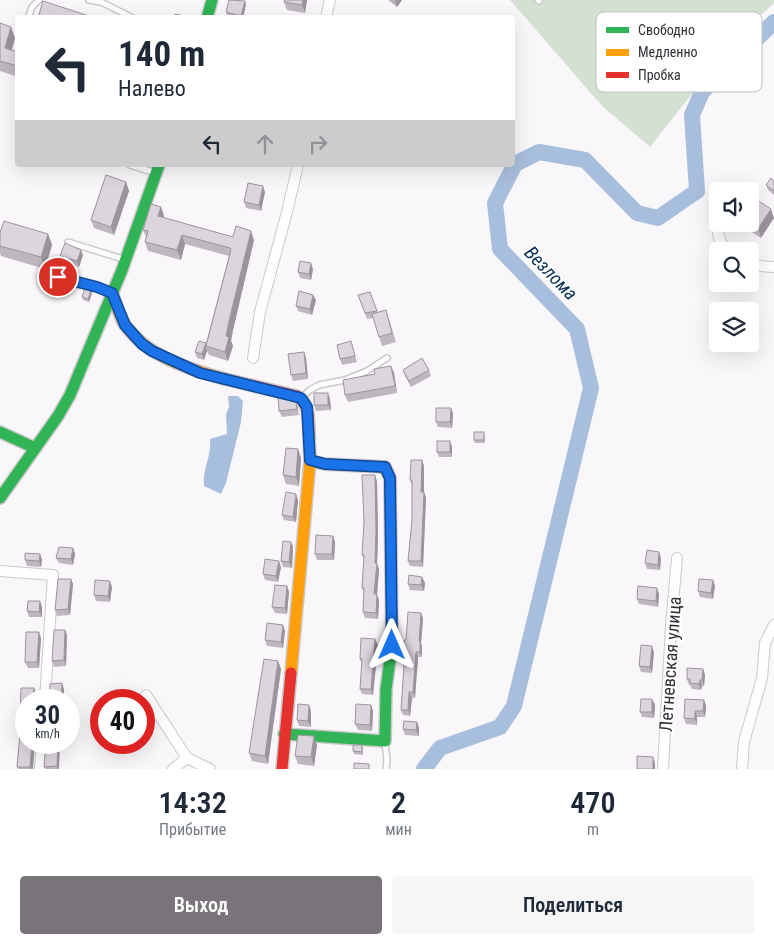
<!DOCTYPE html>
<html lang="ru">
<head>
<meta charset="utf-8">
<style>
	body { margin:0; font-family:"Roboto Condensed",sans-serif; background:#f6f6f7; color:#1f2937; height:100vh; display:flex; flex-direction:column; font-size:19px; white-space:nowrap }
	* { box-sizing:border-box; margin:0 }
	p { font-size:16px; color:#747a83 }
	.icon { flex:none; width:28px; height:28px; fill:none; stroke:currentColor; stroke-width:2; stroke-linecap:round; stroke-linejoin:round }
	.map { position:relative; height:769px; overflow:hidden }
	.panel { display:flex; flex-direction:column; background:#fff; flex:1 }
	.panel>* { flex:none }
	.banner { position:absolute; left:15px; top:15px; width:500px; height:152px; border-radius:5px; box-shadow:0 5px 20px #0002; background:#fff; color:#1f2937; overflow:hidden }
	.tools { position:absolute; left:709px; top:182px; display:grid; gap:10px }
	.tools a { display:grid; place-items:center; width:50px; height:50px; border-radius:5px; background:#fff; box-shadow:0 5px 20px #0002; font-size:25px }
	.speed { position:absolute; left:15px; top:689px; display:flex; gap:10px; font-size:25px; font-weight:700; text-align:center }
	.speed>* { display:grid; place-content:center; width:65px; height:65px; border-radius:50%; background:#fff; box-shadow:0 5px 20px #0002; line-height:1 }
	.speed small { font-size:12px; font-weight:400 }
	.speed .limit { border:8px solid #d22; background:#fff; color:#111 }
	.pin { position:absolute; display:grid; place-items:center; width:42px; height:42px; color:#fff; margin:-21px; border:2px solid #fff; border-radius:50%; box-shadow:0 1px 5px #0007 }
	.me { position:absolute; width:55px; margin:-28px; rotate:0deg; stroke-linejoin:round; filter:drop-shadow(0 0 4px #0008) }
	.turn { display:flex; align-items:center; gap:18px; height:105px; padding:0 20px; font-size:22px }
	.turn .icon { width:65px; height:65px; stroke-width:2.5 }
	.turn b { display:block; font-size:35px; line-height:42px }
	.lanes { display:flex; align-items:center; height:48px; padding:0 20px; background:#0003; justify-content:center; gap:25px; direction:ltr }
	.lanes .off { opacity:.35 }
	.eta { display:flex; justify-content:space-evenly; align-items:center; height:85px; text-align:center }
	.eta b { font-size:30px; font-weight:600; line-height:35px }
	.cta { display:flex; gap:10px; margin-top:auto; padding:10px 20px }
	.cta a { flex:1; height:58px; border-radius:5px; background:#79747a; color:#fff; font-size:20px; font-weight:600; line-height:58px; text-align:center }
	.cta a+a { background:#f6f6f7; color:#1f2937 }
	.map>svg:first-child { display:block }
	.green { fill:#d4e1d2 }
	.water { fill:#a7bedc }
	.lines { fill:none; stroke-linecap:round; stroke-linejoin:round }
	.river { stroke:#a7bedc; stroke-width:16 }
	.lane-casing { stroke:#ccc8cd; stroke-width:8 }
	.street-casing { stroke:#ccc8cd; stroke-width:12 }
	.fast-casing { stroke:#ccc8cd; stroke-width:14 }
	.slow-casing { stroke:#ccc8cd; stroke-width:14 }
	.jam-casing { stroke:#ccc8cd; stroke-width:14 }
	.lane { stroke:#fefefe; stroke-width:5 }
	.street { stroke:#fefefe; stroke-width:10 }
	.fast { stroke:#30b455; stroke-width:11 }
	.slow { stroke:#ff9f0a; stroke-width:11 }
	.jam { stroke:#e5322d; stroke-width:11 }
	.wall { fill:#beb7bf }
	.shaded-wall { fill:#9b959b }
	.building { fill:#ddd5de; stroke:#9b959b }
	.route-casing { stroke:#114b97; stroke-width:12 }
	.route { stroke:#1a73e8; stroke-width:9 }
	.labels { text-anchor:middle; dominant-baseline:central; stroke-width:4; stroke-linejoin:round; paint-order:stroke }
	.street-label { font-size:18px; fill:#332d35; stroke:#fff }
	.water-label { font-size:19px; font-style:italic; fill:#0b3157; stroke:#fff }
	.key { fill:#fff; stroke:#c2c0c2; stroke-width:1 }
	.key-label { font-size:14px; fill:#332d35 }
</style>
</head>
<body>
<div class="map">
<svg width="774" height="769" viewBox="0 0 774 769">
	<rect width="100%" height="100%" fill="#faf7fb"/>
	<polygon class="green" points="510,0 774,0 774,3 736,38 650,147 602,106"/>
	<path class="water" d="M228 396H238L243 401 241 422 226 483 221 494 204 486C202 470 212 455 210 439L227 434 226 414 229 407Z"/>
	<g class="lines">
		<polyline class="river" points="424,769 440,748 500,727 514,706 591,388 577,329 500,249 495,203 515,164 539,152 585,160 637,213 658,218 697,191 692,115 702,92 774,22"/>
		<defs>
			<g id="lane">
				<polyline points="89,0 101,2 133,18"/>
				<polyline points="538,0 539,1"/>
				<polyline points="28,18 32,7 39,0"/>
				<polyline points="130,165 156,173"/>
				<polyline points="68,242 126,260"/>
				<polyline points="58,277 97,287 112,292"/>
				<polyline points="301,398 310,390 319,385 345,380 367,371 387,358"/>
				<polyline points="385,742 387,760 386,769"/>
			</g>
			<g id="street">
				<polyline points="326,18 330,0"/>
				<path d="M718 224C717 236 720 246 731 251"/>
				<polyline points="750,261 760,266 774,267"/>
				<polyline points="253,358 260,312 287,212 298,165"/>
				<polyline points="0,571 53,575 45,700"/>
				<polyline points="146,695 187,758 210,769"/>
				<polyline points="40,769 42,742"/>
				<polyline points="173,769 187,758"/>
				<polyline points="663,769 671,626 677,558"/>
				<polyline points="742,769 744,742 762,678 765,643 774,625"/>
			</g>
			<g id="fast">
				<polyline points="207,18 212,0"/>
				<polyline points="0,432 35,448"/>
				<polyline points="0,498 58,416 70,395 122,270 159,165"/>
				<polyline points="284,734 385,741 386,689 392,645 390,478 385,467 325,464 310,461"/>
			</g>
			<g id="slow">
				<path d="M112 293C116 303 119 316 125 325 148 357 189 369 225 379"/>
				<polyline points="291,673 310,461 309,435"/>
			</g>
			<g id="jam">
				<path d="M225 379 297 396C311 406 308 419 309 435"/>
				<polyline points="282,769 291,673"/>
			</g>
		</defs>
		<use href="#lane" class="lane-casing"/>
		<use href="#street" class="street-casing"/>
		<use href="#fast" class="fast-casing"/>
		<use href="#slow" class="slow-casing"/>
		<use href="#jam" class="jam-casing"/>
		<use href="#lane" class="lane"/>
		<use href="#street" class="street"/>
		<use href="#fast" class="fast"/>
		<use href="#slow" class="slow"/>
		<use href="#jam" class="jam"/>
	</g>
	<g class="wall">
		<polygon points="285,0 307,0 305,13 287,10 284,2"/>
		<polygon points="388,0 402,0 397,7"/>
		<polygon points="246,4 243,18 237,18 227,15 226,12"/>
		<polygon points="0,23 15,38 12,50 18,52 18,77 0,71"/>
		<polygon points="774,181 774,195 768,190 766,185"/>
		<polygon points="126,182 129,191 114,235 94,228 91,220"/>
		<polygon points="265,192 261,211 246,208 244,202"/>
		<polygon points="750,204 761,238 744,227 743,224 750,224"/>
		<polygon points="161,207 164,216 164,218 233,237 254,240 233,330 231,341 233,346 228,361 209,355 207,351 204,360 197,358 195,352 206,343 229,256 185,244 181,260 148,251 145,242 146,237 143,230"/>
		<polygon points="0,233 48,234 52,245 45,269 1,256 0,253"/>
		<polygon points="83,255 79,267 62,261 60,256"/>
		<polygon points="313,269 311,280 300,278 298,272"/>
		<polygon points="91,290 92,293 89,302 83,300 82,297"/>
		<polygon points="370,292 378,313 389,319 396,342 382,346 373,318 367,319 358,295"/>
		<polygon points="316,300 312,315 298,311 296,306"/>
		<polygon points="353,347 357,362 342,365 340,359"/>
		<polygon points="304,352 306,358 308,379 293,381 291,375"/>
		<polygon points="391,366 394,373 397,393 348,402 345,395 375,374"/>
		<polygon points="403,370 429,370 431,376 411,387 405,376"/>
		<polygon points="330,399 331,410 316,411 314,405"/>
		<polygon points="296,402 298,408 299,415 282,417 279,411"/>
		<polygon points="451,408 453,414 452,428 438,427 436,422"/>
		<polygon points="485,435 485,443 475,443 474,440"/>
		<polygon points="450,441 452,447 452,457 439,457 437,452"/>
		<polygon points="298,449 301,458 299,486 286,484 283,475"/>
		<polygon points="422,460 424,466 424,492 426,498 423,567 410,566 408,561 412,520 412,486 410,480"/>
		<polygon points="377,481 378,536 377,564 379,569 377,595 379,600 378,619 365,618 363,612 364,594 362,588 364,559 362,555"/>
		<polygon points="298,500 296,522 284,520 282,515"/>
		<polygon points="333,536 335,542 334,560 317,560 315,554"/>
		<polygon points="291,542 293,547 292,568 283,567 281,561"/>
		<polygon points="73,548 75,554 73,565 59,563 56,558"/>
		<polygon points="40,554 42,560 41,567 27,566 25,560"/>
		<polygon points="661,558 660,570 647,569 645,563"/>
		<polygon points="281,567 278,582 265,580 263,574"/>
		<polygon points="422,577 425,583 424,591 410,590 408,584"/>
		<polygon points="71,579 73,584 70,615 57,616 55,610"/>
		<polygon points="287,586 289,592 287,614 275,613 272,607"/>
		<polygon points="715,586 713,599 700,597 698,591"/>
		<polygon points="112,587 110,602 96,601 94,595"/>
		<polygon points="659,594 658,607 639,604 637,599"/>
		<polygon points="40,601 42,607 42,617 29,617 27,611"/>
		<polygon points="421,613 423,619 421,643 422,647 422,657 418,657 415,698 412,698 410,716 403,715 401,710 405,655 404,651"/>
		<polygon points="283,625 285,631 283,648 267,646 265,640"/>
		<polygon points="65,630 67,635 66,666 54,667 52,661"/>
		<polygon points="41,638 39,668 28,668 25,662"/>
		<polygon points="375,639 378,645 373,695 362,694 360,689 362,665 360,659"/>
		<polygon points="654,652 652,673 641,672 639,666"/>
		<polygon points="278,661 281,669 268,764 252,761 249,753"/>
		<polygon points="703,669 705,675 704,686 702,686 701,690 692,689 690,685 689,685 687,679"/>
		<polygon points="21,688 34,688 36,694 36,700 26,700 26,724 22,724 20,718"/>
		<polygon points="652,699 655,705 654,718 642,717 640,712"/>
		<polygon points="704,700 706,706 705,717 697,717 697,725 686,724 684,718"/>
		<polygon points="371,705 373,711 372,731 358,730 355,724"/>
		<polygon points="311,711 311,727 299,726 297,720"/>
		<polygon points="417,722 419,728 419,736 405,735 403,729"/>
		<polygon points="20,734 33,769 18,769 17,767"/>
		<polygon points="46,742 59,769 45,769 44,767"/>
		<polygon points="317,745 314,766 298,764 295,756"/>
		<polygon points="362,745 363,748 363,755 354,754 353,751"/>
	</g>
	<g class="shaded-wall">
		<polygon points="303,0 307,0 305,13 302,5"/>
		<polygon points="396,0 402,0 397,7 395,1"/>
		<polygon points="245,1 246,4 243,18 242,18 241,16"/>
		<polygon points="11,27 15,38 9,59 5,48"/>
		<polygon points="126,182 129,191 114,235 111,227"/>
		<polygon points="263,186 265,192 261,211 259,205"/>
		<polygon points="161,207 164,216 162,225 158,216"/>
		<polygon points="771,209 774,218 761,238 758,229"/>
		<polygon points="251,231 254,240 233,330 231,341 233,346 228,361 225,352 226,336"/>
		<polygon points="48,234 52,245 45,269 41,257"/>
		<polygon points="182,235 185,244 181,260 177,250"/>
		<polygon points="81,250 83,255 79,267 77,261"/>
		<polygon points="311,263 313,269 311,280 309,274"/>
		<polygon points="91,290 92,293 89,302 88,299"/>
		<polygon points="313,295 316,300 312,315 310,309"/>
		<polygon points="206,343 206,346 207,351 204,360 202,354"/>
		<polygon points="304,352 306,358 308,379 306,373"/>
		<polygon points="391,366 394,373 397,393 395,386"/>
		<polygon points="328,393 330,399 331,410 328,405"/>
		<polygon points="451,408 453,414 452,428 450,422"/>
		<polygon points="450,441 452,447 452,457 450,452"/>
		<polygon points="298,449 301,458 299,486 296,477"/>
		<polygon points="422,460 424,466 424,498 421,492"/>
		<polygon points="375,475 377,481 378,536 377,564 379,569 377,595 379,600 378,619 376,613 374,594"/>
		<polygon points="424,492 426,498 423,567 421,561"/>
		<polygon points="296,494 298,500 296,522 293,517"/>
		<polygon points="333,536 335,542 334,560 332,554"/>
		<polygon points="291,542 293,547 292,568 289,562"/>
		<polygon points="73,548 75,554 73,565 71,559"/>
		<polygon points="659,552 661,558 660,570 658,565"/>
		<polygon points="40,554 42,560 41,567 39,561"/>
		<polygon points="279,561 281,567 278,582 276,576"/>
		<polygon points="422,577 425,583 424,591 421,585"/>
		<polygon points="71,579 73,584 70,615 68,609"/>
		<polygon points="713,580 715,586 713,599 711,593"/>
		<polygon points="110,581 112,587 110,602 108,596"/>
		<polygon points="287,586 289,592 287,614 285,608"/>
		<polygon points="657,588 659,594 658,607 656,601"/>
		<polygon points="40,601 42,607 42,617 39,612"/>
		<polygon points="421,613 423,619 421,643 422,647 422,657 420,652 419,641"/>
		<polygon points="283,625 285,631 283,648 281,642"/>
		<polygon points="65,630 67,635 66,666 64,660"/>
		<polygon points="39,632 41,638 39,668 37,662"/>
		<polygon points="375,639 378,645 373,695 371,689"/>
		<polygon points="652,646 654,652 652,673 650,667"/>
		<polygon points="416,652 418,657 415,698 413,692"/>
		<polygon points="278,661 281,669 268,764 265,756"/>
		<polygon points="703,669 705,675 704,686 702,680"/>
		<polygon points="700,680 702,686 701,690 699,684"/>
		<polygon points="62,683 64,689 64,700 61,700"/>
		<polygon points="34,688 36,694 36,700 33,700"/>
		<polygon points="409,692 412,698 410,716 408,710"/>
		<polygon points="652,699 655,705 654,718 652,712"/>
		<polygon points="704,700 706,706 705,717 703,711"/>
		<polygon points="309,705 311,711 311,727 308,721"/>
		<polygon points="371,705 373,711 372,731 370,725"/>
		<polygon points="695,711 697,717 697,725 695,719"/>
		<polygon points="417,722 419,728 419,736 416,730"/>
		<polygon points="314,736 317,745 314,766 311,757"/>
		<polygon points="32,742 35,742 33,769 31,769 30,767"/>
		<polygon points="58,742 60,742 59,769 58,769 57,766"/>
		<polygon points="653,757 655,763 655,769 653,769"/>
	</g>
	<g class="building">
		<polygon points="229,0 245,1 241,16 226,12"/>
		<polygon points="285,0 303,0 302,5 284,2"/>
		<polygon points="43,1 95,18 38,18"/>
		<polygon points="175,14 184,16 184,18 174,18"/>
		<polygon points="0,23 11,27 5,48 18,52 18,66 0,61"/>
		<polygon points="106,175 126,182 111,227 91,220"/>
		<polygon points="771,178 774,181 774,191 766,185"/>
		<polygon points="248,183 263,186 259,205 244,202"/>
		<polygon points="754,198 771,209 758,229 750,224 750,204"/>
		<polygon points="151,204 161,207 158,216 233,237 236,226 251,231 229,321 226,336 229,337 225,352 206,346 231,250 230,248 182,235 177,250 145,242 148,231 143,230"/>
		<polygon points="4,221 48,234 41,257 0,246 0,233"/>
		<polygon points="65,243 81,250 77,261 60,256"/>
		<polygon points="300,261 311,263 309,274 298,272"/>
		<polygon points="85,288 91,290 88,299 82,297"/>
		<polygon points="299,291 313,295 310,309 296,306"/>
		<polygon points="370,292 377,311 365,313 358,295"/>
		<polygon points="386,310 392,333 379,337 372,314"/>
		<polygon points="199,341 206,343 202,354 195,352"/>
		<polygon points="351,341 355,356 340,359 337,345"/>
		<polygon points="304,352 306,373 291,375 288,354"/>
		<polygon points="422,358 429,370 409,381 403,370"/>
		<polygon points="391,366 395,386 345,395 343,380 375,374 374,369"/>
		<rect x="314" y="393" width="14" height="12"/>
		<polygon points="278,397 291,398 296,402 297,409 279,411"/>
		<polygon points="436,408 451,408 450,422 436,422"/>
		<rect x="474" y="432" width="10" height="8"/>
		<rect x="437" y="441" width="13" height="11"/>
		<polygon points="286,448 298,449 296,477 283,475"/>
		<polygon points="411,460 422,460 421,492 424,492 421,561 408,561 412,520 412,480 410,480"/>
		<polygon points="362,475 375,475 376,530 375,563 377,563 374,594 377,594 376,613 363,612 364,588 362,588 364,555 362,555 364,522"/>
		<polygon points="286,492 296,494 293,517 282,515"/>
		<polygon points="316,535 333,536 332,554 315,554"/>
		<polygon points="283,541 291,542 289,562 281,561"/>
		<polygon points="59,547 73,548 71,559 56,558"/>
		<polygon points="647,550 659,552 658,565 645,563"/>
		<polygon points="25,553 40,554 39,561 25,560"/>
		<polygon points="265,559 279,561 276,576 263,574"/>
		<polygon points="409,575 422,577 421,585 408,584"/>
		<polygon points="58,579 71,579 68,609 55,610"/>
		<polygon points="699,579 713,580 711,593 698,591"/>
		<polygon points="95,580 110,581 108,596 94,595"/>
		<polygon points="275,585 287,586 285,608 272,607"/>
		<polygon points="638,586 657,588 656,601 637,599"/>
		<polygon points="28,601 40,601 39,612 27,611"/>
		<polygon points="408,612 421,613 419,641 420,641 420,652 416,652 413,692 409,692 408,710 401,710 405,651 404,651 404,640 406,640"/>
		<polygon points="267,623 283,625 281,642 265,640"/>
		<polygon points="54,630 65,630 64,660 52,661"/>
		<polygon points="26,632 39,632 37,662 25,662"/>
		<polygon points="361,638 375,639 371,689 360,689 362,659 360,659"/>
		<polygon points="641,645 652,646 650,667 639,666"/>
		<polygon points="264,659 278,661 265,756 249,753"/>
		<polygon points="687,668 703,669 702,680 700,680 699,684 690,683 690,679 687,679"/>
		<polygon points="62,683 61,700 49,700 50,684"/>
		<polygon points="21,688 34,688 33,700 26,700 26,718 20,718"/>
		<polygon points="641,699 652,699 652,712 640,712"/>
		<polygon points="685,699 704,700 703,711 695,711 695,719 684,718"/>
		<polygon points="298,704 309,705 308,721 297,720"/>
		<polygon points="356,704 371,705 370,725 355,724"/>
		<polygon points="404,721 417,722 416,730 403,729"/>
		<polygon points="20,734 26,734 26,742 32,742 30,767 17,767"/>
		<polygon points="298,735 314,736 311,757 295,756"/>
		<polygon points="46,742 58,742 57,766 44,767"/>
		<polygon points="353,745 362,745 362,752 353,751"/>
		<polygon points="637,756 653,757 653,769 637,769"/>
		<polygon points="354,763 369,764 369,769 354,769"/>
	</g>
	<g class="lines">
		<defs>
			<polyline id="route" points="58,277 97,287 112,293 125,325 142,344 152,351 200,373 301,398 307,407 310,460 325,464 385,467 390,478 392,645"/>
		</defs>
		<use href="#route" class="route-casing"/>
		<use href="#route" class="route"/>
	</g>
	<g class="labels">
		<g class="street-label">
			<text transform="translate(670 664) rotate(-86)">Летневская улица</text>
		</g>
		<g class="water-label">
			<text transform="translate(551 273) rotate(46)">Везлома</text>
		</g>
	</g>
	<rect x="596" y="12" width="166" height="80" rx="8" class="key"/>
	<rect x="606" y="27" width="23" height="6" fill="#30b455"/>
	<rect x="606" y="49" width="23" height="7" fill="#ff9f0a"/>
	<rect x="606" y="72" width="23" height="6" fill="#e5322d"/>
	<g class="key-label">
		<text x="638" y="35">Свободно</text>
		<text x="638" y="57">Медленно</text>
		<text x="638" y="80">Пробка</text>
	</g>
</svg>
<div class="tools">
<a><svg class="icon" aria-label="sound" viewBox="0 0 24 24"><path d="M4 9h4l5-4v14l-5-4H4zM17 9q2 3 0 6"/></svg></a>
<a><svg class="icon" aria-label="search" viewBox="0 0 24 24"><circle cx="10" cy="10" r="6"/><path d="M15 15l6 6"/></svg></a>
<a><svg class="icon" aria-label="layers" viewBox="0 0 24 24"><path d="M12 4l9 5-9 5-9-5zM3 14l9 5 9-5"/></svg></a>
</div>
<div class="speed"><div>30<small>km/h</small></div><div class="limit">40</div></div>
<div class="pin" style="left:58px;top:277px;background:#d93025"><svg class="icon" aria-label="arrive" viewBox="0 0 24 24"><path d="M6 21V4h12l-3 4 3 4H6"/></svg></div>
<svg class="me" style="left:392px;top:645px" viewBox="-20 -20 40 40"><path d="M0-17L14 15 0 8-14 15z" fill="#1a73e8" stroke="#fff" stroke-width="4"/></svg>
<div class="banner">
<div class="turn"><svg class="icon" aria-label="left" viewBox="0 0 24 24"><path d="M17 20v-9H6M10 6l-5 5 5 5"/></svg><div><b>140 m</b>Налево</div></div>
<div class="lanes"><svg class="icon" aria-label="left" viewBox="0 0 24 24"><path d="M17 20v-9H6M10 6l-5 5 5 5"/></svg><svg class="icon off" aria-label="ahead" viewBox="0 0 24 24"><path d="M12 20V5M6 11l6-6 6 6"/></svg><svg class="icon off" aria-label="right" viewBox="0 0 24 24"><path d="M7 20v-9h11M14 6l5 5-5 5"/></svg></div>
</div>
</div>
<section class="panel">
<div class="eta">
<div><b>14:32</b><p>Прибытие</p></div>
<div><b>2</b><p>мин</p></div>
<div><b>470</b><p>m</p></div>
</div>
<div class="cta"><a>Выход</a><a>Поделиться</a></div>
</section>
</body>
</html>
